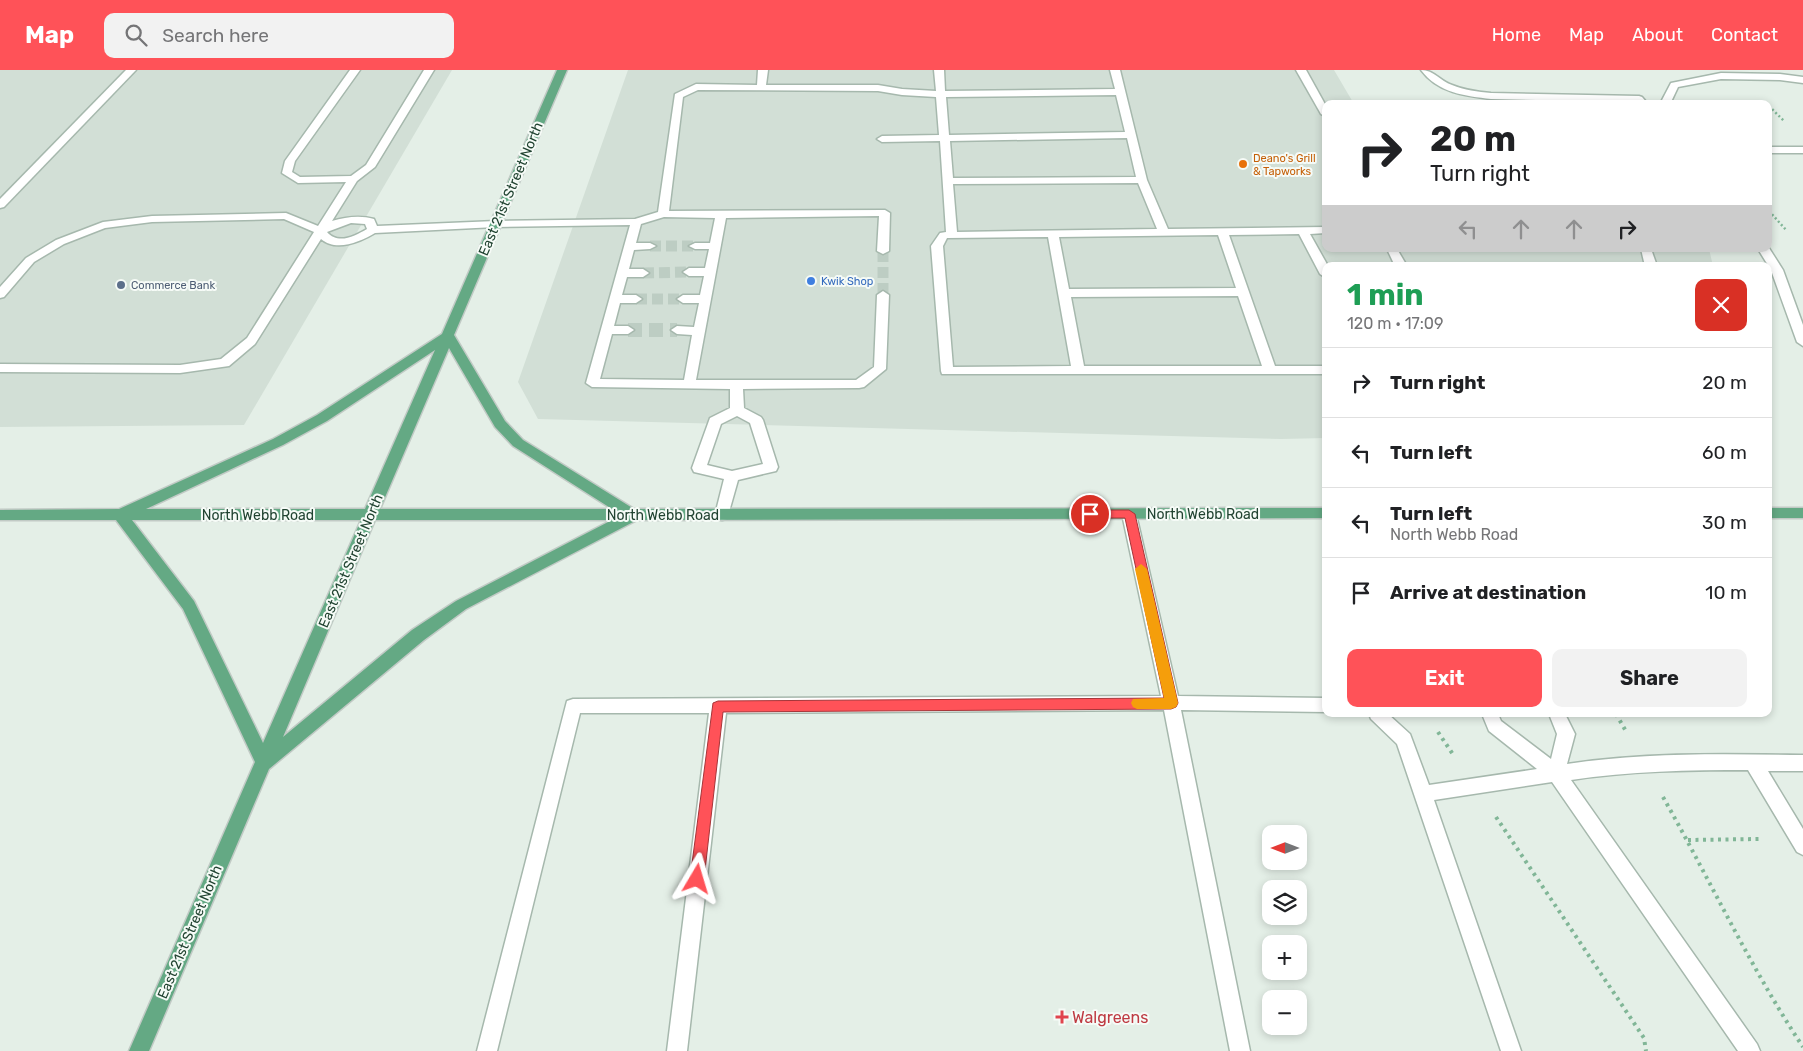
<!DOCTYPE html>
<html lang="en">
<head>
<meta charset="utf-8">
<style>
	body { margin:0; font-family:Rubik,sans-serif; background:#f2f2f2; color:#202124; height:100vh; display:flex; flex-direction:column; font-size:19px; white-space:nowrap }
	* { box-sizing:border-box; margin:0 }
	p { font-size:16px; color:#757577 }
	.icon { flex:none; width:28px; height:28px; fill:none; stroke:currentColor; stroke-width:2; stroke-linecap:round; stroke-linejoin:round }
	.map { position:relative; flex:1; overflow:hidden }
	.details { position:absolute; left:1322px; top:192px; width:450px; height:455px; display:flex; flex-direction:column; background:#fff; border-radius:10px; box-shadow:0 2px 8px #0003 }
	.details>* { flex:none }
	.top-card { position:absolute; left:1322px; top:30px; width:450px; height:152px; border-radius:10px; box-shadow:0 2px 8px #0003; background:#fff; color:#202124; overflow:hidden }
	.needle { width:32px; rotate:270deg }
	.tools { position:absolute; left:1262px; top:755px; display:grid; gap:10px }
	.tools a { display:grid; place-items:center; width:45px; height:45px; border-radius:10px; background:#fff; box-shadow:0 2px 8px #0003; font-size:25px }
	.pin { position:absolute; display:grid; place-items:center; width:42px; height:42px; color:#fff; margin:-21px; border:2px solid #fff; border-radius:50%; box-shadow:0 1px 5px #0007 }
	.me { position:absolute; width:55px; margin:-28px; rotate:7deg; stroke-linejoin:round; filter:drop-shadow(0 0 4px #0008) }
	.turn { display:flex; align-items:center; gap:18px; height:105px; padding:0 25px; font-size:22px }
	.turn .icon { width:65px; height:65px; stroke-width:2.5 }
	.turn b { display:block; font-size:35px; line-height:42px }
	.lanes { display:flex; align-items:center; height:48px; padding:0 25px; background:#0003; justify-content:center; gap:25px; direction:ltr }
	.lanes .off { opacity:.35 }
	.round { display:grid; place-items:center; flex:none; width:52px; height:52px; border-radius:10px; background:#f2f2f2 }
	.overview { display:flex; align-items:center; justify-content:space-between; height:85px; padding:0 25px }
	h1 { font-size:30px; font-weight:700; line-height:38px; color:#1e9e55 }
	.primary-button { display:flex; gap:10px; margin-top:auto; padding:10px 25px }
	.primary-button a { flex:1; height:58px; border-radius:10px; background:#ff5258; color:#fff; font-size:20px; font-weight:700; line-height:58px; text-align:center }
	.primary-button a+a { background:#f2f2f2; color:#202124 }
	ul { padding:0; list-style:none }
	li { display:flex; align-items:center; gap:15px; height:70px; padding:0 25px; border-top:1px solid #e0e0e0 }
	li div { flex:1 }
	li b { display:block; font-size:19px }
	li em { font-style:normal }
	header { display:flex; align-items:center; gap:30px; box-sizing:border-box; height:70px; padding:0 25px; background:#ff5258; color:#fff }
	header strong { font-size:24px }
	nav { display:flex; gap:28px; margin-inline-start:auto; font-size:18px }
	.search { width:350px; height:45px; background:#f2f2f2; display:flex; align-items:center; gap:12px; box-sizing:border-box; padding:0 18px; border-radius:10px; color:#757577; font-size:19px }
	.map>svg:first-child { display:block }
	.built { fill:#d2dfd6 }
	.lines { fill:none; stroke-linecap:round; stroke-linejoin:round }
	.minor-tunnel-far1 { stroke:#bdcdc3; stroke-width:11; stroke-dasharray:11 5; stroke-linecap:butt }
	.minor-tunnel { stroke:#bdcdc3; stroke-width:14; stroke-dasharray:14 7; stroke-linecap:butt }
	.minor-casing { stroke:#a6b8ad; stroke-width:3 }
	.major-casing { stroke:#c1cac5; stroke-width:3 }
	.path-far1 { stroke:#81b697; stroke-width:2.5; stroke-dasharray:2 2.5; stroke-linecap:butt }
	.path { stroke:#81b697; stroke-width:4; stroke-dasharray:3 4.5; stroke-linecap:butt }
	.minor { fill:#fff; fill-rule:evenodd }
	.major { fill:#64a984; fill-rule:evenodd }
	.route { fill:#ff5258; stroke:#a63539 }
	.slow { fill:#f59e0b }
	.food-dot { fill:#e8710a; stroke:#f6fbf7; stroke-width:2 }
	.shop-dot { fill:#3f7fe0; stroke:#f6fbf7; stroke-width:2 }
	.service-dot { fill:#5c6f8a; stroke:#f6fbf7; stroke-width:2 }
	.health-dot { fill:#e0444e; stroke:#f6fbf7; stroke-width:2 }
	.labels { text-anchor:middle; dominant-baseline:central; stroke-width:4; stroke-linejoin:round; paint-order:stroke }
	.far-food-label { font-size:11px; fill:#c56008; stroke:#f6fbf7; text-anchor:start }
	.far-shop-label { font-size:11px; fill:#366cbe; stroke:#f6fbf7; text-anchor:start }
	.far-service-label { font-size:11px; fill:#4e5e75; stroke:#f6fbf7; text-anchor:start }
	.street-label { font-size:14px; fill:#214331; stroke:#f6fbf7 }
	.near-health-label { font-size:16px; fill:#be3a42; stroke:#f6fbf7; text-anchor:start }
</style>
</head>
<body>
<header>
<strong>Map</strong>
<div class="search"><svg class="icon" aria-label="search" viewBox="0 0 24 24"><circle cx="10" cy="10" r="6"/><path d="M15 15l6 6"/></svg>Search here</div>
<nav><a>Home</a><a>Map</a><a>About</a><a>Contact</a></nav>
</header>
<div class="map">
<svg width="1803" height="981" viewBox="0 0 1803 981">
	<rect width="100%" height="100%" fill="#e4efe7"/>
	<g class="built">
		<polygon points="0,0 452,0 244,355 0,357"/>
		<polygon points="628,0 1334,0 1354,34 1326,34 1326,179 1709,179 1713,196 1326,196 1326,368 1281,369 538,349 518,312"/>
	</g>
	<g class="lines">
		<g class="minor-tunnel-far1">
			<polyline points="650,176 695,176"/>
			<polyline points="883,181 883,225"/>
			<polyline points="643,203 689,202"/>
			<polyline points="636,229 683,229"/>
		</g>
		<polyline class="minor-tunnel" points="628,260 677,260"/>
		<defs>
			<g id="minor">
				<polygon points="126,0 136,0 4,137 0,138 0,129"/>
				<path d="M350 0H360L295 91 292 102 300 107 351 106 366 95 424 0H434L375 97 357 111 332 151C346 147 360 145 374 149L377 156 496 151 635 149 658 142 675 24 696 14 757 15 758 0H768L766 15H878L902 19 936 21 934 0H944L945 21 1115 19 1110 0H1120L1147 110 1168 159 1326 157V163L1310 164 1328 196 1326 208 1320 204 1299 164 1229 165 1275 296H1326V304H942L941 301 931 176 940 163 946 162 940 71 882 72 877 69 882 66 939 65 936 27 902 25 878 21 698 20 683 27 669 141 885 140 890 143 889 181 883 184 877 181 879 146 726 148 696 310H856L874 297 877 225 883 221 889 225 886 299 864 317 859 318 743 319 744 338 761 347 763 350 778 397 776 401 738 410 727 449 722 450 717 449 715 445 724 409 694 402 692 398 710 348 730 338V319L592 317 586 313 630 155 496 157 375 163C360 172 336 182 321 169L255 274 229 296 180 303 0 302V294L180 295 221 289 247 268 314 162 284 149 152 152 105 158 64 174 34 192 4 227 0 228V217L26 188 56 170 103 152 152 146 286 143 318 156 346 112 298 113 282 103 285 91ZM1116 25 1125 62 949 65 946 27ZM1127 68 1136 107 953 108 950 71ZM1138 113 1157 159 957 162 953 114ZM664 147 715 148 710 173H695L689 176 695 179H709L705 198H689L683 202 689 206H704L700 225H683L677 229 683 233H699L694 257 677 256 671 260 677 264 692 265 684 310 600 309 612 264H628L634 260 628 256H614L620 233H636L642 229 636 225H622L627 207H643L649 203 643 199H629L634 180 650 179 656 176 650 173H636L641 154ZM351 153 365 154 367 159C355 166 338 175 327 162ZM1218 165 1236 218 1069 219 1059 167ZM1048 167 1071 296 953 297 943 176 947 168ZM1238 226 1262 296H1084L1071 227ZM737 346 750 353 763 394 732 401 707 395 721 354Z"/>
				<polygon points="1296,0 1306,0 1326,36 1326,47 1321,44"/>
				<path d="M1421 0C1434 0 1440 11 1452 15 1464 20 1478 22 1491 23L1639 26 1642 27 1648 34H1638L1636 32 1491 29C1465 26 1438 23 1421 0Z"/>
				<polygon points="1721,3 1780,4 1803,7 1803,13 1780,10 1721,9 1678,17 1670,34 1660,34 1671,13"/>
				<rect x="1769" y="77" width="34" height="6"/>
				<polygon points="1769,178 1783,200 1803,255 1803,276 1797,272 1771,200 1758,179"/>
				<polygon points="1387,179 1397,179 1407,196 1395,196"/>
				<polygon points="1641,179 1651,179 1657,196 1645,196"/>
				<polygon points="1129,439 1134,440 1136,444 1178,626 1326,628 1326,642 1181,640 1250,981 1230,981 1164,640 726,643 687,981 667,981 709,643 580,643 497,981 477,981 567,631 573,629 1161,626 1122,444 1124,440"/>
				<path d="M1369 644H1388L1410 664 1429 715 1537 699 1489 661 1482 644H1498L1501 651 1551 689 1557 664 1549 644H1565L1575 664 1567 694C1645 682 1724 684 1803 685V701H1768L1803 759V785L1797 782 1748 700C1689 700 1630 701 1571 710L1757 974 1760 981H1738L1552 712 1434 730 1521 981H1501L1397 674 1371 649Z"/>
			</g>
			<g id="major">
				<path d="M557 0H567L454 265 505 351 523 370 634 439 1326 438V448L637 450 466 539 424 570 269 699 149 981H129L255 692 183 539 116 450H0V440L119 439 273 369 317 345 442 264ZM449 278 495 357 513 376 612 439H380ZM435 280 365 439H146L283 375 327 351ZM132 450H361L263 673 194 531ZM375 450H612L456 531 412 560 283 667Z"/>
				<rect x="1769" y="438" width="34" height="10"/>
			</g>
		</defs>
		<use href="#minor" class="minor-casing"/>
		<use href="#major" class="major-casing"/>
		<g class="path-far1">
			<polyline points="1769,36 1784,51"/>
			<polyline points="1769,141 1787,161"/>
		</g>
		<g class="path">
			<polyline points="1616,644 1627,663"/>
			<polyline points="1438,662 1454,686"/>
			<path d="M1663 727C1710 810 1750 897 1803 977"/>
			<polyline points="1496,747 1644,968 1646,981"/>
			<polyline points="1688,770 1759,769"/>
		</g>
		<use href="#minor" class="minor"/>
		<use href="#major" class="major"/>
	</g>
	<polygon class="route" points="1090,440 1129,440 1135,444 1178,633 1176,637 1171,639 723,642 704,809 702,814 697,816 692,814 690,809 713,633 718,631 1164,628 1125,448 1090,448 1085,444"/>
	<polygon class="slow" points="1141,494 1147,499 1178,633 1176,637 1171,639 1137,639 1133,637 1131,633 1133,629 1164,628 1135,499"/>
	<circle class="food-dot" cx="1243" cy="94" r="5"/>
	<circle class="shop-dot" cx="811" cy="211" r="5"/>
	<circle class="service-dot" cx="121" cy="215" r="5"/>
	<path class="health-dot" d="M1059.5 939.5h5v5h5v5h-5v5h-5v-5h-5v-5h5z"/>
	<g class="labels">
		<g class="far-food-label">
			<text x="1253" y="88">Deano's Grill<tspan x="1253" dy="13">&amp; Tapworks</tspan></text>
		</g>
		<g class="far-shop-label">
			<text x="821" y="211">Kwik Shop</text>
		</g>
		<g class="far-service-label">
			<text x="131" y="215">Commerce Bank</text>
		</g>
		<g class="street-label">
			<text transform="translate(511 119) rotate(-67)">East 21st Street North</text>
			<text x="1203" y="444">North Webb Road</text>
			<text x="258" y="445">North Webb Road</text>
			<text x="663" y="445">North Webb Road</text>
			<text transform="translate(351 491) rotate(-67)">East 21st Street North</text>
			<text transform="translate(190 862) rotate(-67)">East 21st Street North</text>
		</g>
		<g class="near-health-label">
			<text x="1072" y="947">Walgreens</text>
		</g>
	</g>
</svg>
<div class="tools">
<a><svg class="needle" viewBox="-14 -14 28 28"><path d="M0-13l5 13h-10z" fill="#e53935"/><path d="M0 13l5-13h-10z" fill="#757577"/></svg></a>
<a><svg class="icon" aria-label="layers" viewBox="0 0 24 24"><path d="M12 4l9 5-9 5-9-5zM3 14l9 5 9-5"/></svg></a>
<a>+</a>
<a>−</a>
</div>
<div class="pin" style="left:1090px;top:444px;background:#d93025"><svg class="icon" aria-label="arrive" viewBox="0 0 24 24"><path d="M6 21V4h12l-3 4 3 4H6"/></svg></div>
<svg class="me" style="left:697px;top:809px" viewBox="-20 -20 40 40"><path d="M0-17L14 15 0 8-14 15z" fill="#ff5258" stroke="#fff" stroke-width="4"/></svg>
<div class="top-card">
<div class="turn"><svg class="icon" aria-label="right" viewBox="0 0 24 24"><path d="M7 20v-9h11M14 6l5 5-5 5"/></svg><div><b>20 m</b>Turn right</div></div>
<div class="lanes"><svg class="icon off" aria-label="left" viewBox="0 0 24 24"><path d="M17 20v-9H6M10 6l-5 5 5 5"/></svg><svg class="icon off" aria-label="ahead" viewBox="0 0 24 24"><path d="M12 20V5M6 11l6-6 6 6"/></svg><svg class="icon off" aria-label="ahead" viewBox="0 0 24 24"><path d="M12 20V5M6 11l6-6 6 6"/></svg><svg class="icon" aria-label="right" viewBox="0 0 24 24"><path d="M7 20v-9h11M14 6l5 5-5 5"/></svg></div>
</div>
<section class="details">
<div class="overview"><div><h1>1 min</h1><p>120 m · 17:09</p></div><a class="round" style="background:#d93025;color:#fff"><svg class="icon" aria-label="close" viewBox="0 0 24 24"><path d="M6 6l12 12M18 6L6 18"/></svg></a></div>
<ul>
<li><svg class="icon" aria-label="right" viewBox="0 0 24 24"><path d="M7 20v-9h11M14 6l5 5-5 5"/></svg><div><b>Turn right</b></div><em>20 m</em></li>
<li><svg class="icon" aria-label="left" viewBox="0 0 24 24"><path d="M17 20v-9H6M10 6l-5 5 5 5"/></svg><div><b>Turn left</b></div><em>60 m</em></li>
<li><svg class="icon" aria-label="left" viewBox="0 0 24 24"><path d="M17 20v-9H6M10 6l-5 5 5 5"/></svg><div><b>Turn left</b><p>North Webb Road</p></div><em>30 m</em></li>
<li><svg class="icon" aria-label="arrive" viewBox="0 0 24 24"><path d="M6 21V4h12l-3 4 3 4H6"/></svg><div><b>Arrive at destination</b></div><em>10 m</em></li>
</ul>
<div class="primary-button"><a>Exit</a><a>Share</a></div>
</section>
</div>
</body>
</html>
